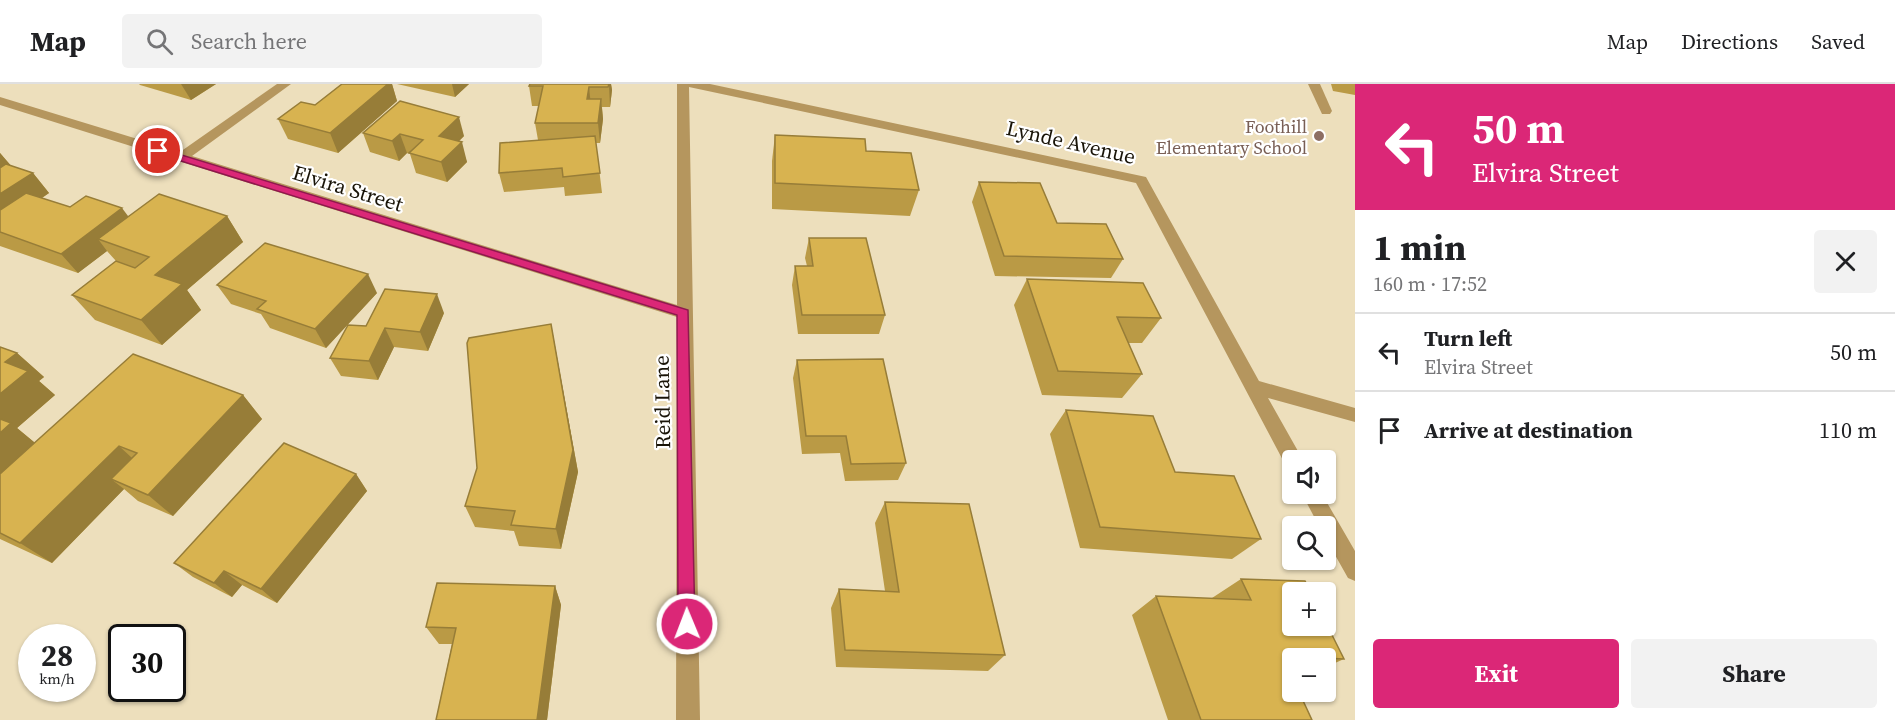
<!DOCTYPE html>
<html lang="en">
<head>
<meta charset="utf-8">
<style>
	body { margin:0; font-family:"Source Serif 4",serif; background:#f2f2f2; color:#202124; height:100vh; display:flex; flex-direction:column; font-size:22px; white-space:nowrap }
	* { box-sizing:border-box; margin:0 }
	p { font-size:20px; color:#757577 }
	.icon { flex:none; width:33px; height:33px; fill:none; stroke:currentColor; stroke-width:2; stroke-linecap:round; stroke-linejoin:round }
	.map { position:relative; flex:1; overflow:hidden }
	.side { display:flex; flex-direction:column; background:#fff; width:540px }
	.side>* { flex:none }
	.banner { background:#db2777; color:#fff; overflow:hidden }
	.fabs { position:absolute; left:1282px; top:366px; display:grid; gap:12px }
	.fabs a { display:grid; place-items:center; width:54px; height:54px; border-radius:6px; background:#fff; box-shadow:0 2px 4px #0004; font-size:30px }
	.speed { position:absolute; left:18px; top:540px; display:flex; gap:12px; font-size:30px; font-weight:700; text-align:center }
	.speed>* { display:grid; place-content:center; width:78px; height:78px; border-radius:50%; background:#fff; box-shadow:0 2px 4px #0004; line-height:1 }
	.speed small { font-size:15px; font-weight:400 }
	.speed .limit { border:3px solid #111; border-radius:9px; background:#fff; color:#111 }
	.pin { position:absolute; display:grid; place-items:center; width:51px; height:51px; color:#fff; margin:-26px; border:3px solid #fff; border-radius:50%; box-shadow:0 2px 6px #0007 }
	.me { position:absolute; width:66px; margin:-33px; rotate:359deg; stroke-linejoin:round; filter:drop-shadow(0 0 4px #0008) }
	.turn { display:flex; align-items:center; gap:21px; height:126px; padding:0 18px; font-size:27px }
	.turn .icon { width:78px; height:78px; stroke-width:2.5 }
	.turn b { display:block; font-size:42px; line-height:51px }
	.round { display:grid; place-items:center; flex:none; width:63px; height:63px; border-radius:6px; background:#f2f2f2 }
	.head { display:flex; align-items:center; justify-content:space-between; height:102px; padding:0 18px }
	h1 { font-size:36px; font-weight:700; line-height:45px }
	.cta { display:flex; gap:12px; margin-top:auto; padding:12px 18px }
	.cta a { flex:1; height:69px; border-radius:6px; background:#db2777; color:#fff; font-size:24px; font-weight:700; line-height:69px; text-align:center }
	.cta a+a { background:#f2f2f2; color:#202124 }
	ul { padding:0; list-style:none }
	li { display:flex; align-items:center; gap:18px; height:78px; padding:0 18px; border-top:2px solid #e0e0e0 }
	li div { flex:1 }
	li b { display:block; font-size:22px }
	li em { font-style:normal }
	header { display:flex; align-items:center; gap:36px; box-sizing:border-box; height:84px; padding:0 30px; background:#fff; border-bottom:2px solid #e0e0e0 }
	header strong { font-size:28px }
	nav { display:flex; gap:33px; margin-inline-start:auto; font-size:21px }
	.search { width:420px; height:54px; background:#f2f2f2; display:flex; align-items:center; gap:15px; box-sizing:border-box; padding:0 21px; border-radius:6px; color:#757577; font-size:22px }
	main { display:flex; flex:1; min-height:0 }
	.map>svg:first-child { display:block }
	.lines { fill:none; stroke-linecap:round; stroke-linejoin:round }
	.minor { fill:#b5965e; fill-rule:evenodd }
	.wall { fill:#ba9a45 }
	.shaded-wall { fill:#977d38 }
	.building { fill:#d8b350; stroke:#977d38; stroke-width:1.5 }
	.route { fill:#db2777; stroke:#8e194d; stroke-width:1.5 }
	.education-dot { fill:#8d6e63; stroke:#fff; stroke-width:2 }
	.labels { text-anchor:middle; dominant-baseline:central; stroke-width:4.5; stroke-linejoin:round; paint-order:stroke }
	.far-education-label { font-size:18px; fill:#785e54; stroke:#fff; text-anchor:end }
	.street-label { font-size:21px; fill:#191408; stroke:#fff }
</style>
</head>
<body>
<header>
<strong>Map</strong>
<div class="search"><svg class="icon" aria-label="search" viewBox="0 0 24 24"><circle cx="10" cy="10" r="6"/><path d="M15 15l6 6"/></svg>Search here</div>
<nav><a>Map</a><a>Directions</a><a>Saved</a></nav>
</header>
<main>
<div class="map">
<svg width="1355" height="636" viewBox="0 0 1355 636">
	<rect width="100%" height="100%" fill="#eddfbc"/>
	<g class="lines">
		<g class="minor">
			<polygon points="277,0 291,0 192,72 677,221 677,0 710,0 1146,93 1259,297 1355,324 1355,338 1268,314 1303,376 1293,376 1293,384 1286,382 1136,99 689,3 700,636 676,636 677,233 0,21 0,13 180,68"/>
			<polygon points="1308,0 1320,0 1332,27 1330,30 1322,30"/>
			<polygon points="1302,410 1322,410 1355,467 1355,497 1348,494 1326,455 1326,442 1319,442"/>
		</g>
	</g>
	<g class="wall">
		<polygon points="139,0 216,0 191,16 140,1"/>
		<polygon points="342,0 392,0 397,17 338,69 288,55 278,35 315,21"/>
		<polygon points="397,0 469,0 455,13"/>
		<polygon points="611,0 612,6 610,23 602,23 603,35 600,59 596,59 602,109 565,112 564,103 504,108 499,89 538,56 535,39 539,22 532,22 529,2"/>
		<polygon points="1331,0 1355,0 1355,11 1333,7"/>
		<polygon points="363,49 464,52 459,57 467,78 447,98 416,89 410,70 407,69 399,77 370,68"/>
		<polygon points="775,51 866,67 919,106 910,132 772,125 772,77"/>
		<polygon points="0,69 11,82 33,89 49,109 42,114 70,123 129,133 227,132 243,158 187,206 201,226 162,261 95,236 72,211 116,177 107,167 78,189 0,162"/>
		<polygon points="979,98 1057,139 1123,175 1111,194 995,192 972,118"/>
		<polygon points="809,154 885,231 879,250 798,250 792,201 795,182 807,182 805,174"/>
		<polygon points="1027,195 1161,234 1142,259 1128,259 1142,290 1122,314 1042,311 1014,221"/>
		<polygon points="217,201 377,209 326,264 270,244 261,230 231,220"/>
		<polygon points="444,229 428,267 394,263 378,296 341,292 330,274 366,242"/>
		<polygon points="551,240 578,388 561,465 519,462 514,447 475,443 465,422"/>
		<polygon points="0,263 17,269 44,293 39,297 55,311 17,344 35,359 243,311 262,335 173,432 138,417 124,405 52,479 0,455"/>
		<polygon points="797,276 906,379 898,396 845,397 840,369 802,370 793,294"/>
		<polygon points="1066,326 1175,388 1261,455 1232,475 1080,464 1050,350"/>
		<polygon points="356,390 367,407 277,519 242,501 232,513 193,493 174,479"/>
		<polygon points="885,418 1005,571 988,587 836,583 831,524 839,505 885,507 875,439"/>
		<polygon points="1241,495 1344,575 1326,583 1326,574 1293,574 1293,590 1291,590 1312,636 1168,636 1132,531 1156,512 1213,515 1212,514"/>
		<polygon points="555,502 561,521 547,636 436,636 452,560 439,560 426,543"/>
	</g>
	<g class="shaded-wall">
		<polygon points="181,0 216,0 191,16"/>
		<polygon points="388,0 392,0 397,17 338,69 330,49"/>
		<polygon points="452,0 469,0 455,13"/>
		<polygon points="609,0 611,0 612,6 610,23"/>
		<polygon points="589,3 591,22 587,15"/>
		<polygon points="601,15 603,35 600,59 598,39"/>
		<polygon points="459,33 464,52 444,72 439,52"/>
		<polygon points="400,50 407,69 399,77 392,57"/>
		<polygon points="462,58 467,78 447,98 441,78"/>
		<polygon points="0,69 13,84 0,92"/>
		<polygon points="33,89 49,109 0,142 0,110"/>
		<polygon points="122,124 137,144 98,155 107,167 78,189 61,170"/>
		<polygon points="227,132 243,158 187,206 201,226 162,261 141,236 155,191"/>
		<polygon points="368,190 377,209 326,264 315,245"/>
		<polygon points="437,210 444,229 428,267 420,248"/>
		<polygon points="551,240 578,388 561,465 556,445"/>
		<polygon points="385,244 394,263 378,296 369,277"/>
		<polygon points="17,269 44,293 39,297 55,311 17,344 40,363 0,399 0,310 5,278"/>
		<polygon points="243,311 262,335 173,432 148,411"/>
		<polygon points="119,362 144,385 111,395 124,405 52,479 20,459"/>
		<polygon points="356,390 367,407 277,519 261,505"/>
		<polygon points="224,487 242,501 232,513 214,499"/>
		<polygon points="555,502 561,521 547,636 537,636"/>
	</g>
	<g class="building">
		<polygon points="342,0 388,0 330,49 278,35 301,18 315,21"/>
		<polygon points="530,0 609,0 608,3 589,3 587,15 601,15 598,39 535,39 543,2 529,2"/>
		<polygon points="400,17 459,33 439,52 462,58 441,78 409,69 423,56 400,50 392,57 363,49"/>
		<polygon points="775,51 865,55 866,67 911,69 919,106 775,99"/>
		<polygon points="595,52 600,89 563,93 562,84 499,89 500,59"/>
		<polygon points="6,80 33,89 0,110 0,84"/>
		<polygon points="979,98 1040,99 1057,139 1106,140 1123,175 1004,172"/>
		<polygon points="26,109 70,123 86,112 122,124 61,170 0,148 0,126"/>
		<polygon points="159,110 227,132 155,191 182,200 141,236 72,211 116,177 135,184 149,173 98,155"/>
		<polygon points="809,154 866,154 885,231 802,231 795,182 813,182"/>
		<polygon points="265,159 368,190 315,245 257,225 266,217 217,201"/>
		<polygon points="1027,195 1143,199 1161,234 1117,233 1142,290 1058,287"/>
		<polygon points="385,205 437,210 420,248 385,244 369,277 330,274 348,241 366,242"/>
		<polygon points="551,240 573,366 556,445 511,441 515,427 465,422 477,384 467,259 469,254"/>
		<polygon points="0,263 17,269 5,278 28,287 0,310"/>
		<polygon points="133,270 243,311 148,411 111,395 137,369 119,362 20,459 0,449 0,390"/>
		<polygon points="883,275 906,379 851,380 846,352 806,352 797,276"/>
		<polygon points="1066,326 1153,332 1175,388 1234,392 1261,455 1100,443"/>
		<polygon points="0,335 11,339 0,349"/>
		<polygon points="284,359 356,390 261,505 224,487 214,499 174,479"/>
		<polygon points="885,418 969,420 1005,571 845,566 839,505 899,508"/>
		<polygon points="1241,495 1305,497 1311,508 1293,508 1293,542 1326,542 1326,539 1344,575 1283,572 1293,595 1293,608 1299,608 1312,636 1201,636 1156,512 1251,516"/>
		<polygon points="437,499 555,502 537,636 436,636 456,544 426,543"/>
	</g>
	<polygon class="route" points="155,65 162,65 688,226 695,540 693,546 687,548 681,546 678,540 677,231 155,69"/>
	<circle class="education-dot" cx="1319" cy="52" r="6"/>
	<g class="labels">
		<g class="far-education-label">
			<text x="1307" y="42">Foothill<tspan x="1307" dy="21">Elementary School</tspan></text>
		</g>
		<g class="street-label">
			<text transform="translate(1071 58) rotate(13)">Lynde Avenue</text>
			<text transform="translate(348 104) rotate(17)">Elvira Street</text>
			<text transform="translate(662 318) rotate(-91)">Reid Lane</text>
		</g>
	</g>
</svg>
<div class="fabs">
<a><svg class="icon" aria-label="sound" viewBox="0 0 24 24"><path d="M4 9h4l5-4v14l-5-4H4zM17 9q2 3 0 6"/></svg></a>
<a><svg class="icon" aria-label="search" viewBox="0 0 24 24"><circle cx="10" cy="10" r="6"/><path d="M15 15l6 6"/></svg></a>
<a>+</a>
<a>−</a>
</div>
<div class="speed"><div>28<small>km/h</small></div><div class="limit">30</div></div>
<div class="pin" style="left:158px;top:67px;background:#d93025"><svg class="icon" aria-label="arrive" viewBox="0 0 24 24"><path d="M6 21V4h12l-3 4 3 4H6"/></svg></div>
<svg class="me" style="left:687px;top:540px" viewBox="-20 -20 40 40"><circle r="17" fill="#db2777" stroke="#fff" stroke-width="3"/><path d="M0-11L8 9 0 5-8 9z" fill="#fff"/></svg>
</div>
<section class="side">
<div class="banner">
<div class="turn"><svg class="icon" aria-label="left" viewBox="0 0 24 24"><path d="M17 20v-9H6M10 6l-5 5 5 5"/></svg><div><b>50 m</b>Elvira Street</div></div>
</div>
<div class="head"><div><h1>1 min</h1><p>160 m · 17:52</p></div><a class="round"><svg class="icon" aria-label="close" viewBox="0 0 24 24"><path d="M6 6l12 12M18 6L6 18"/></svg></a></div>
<ul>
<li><svg class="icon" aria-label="left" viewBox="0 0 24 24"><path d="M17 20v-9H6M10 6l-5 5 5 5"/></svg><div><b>Turn left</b><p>Elvira Street</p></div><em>50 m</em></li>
<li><svg class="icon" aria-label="arrive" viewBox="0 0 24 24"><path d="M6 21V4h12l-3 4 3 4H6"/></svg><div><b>Arrive at destination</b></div><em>110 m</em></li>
</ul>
<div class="cta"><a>Exit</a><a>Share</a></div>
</section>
</main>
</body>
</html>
